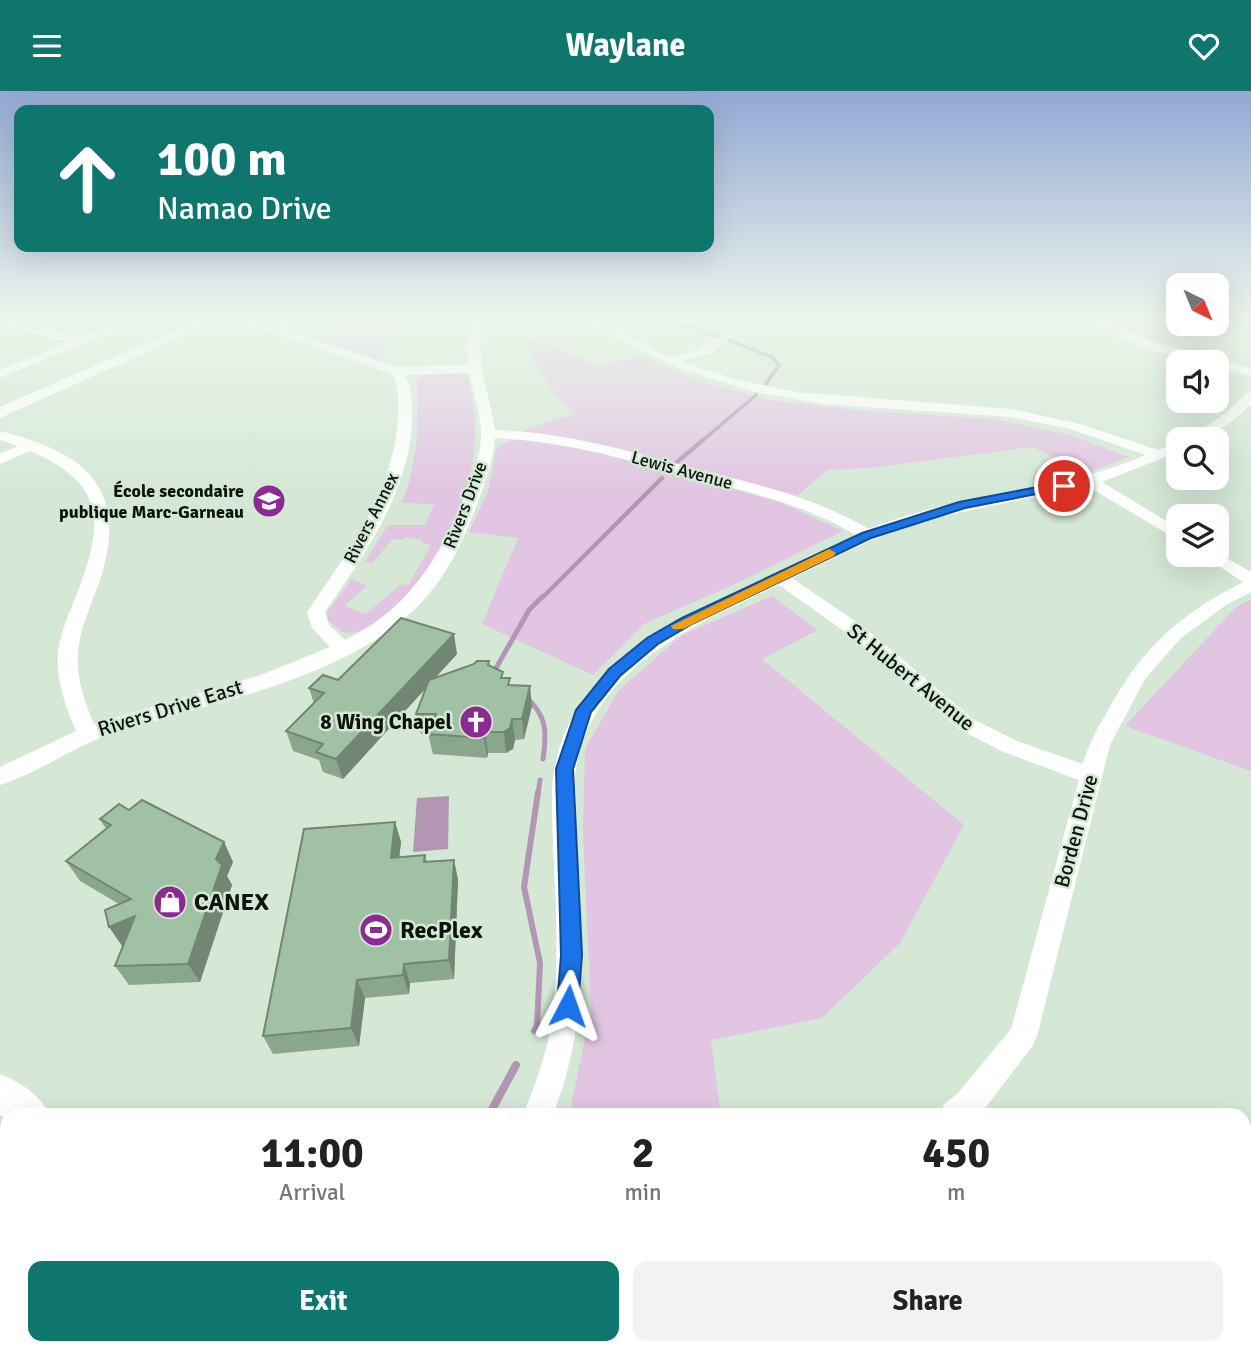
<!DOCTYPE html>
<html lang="en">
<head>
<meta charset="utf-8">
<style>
	body { margin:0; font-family:Signika,sans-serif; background:#f2f2f2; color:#222; height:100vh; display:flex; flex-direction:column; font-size:26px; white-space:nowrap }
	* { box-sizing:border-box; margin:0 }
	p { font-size:23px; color:#767676 }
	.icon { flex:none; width:38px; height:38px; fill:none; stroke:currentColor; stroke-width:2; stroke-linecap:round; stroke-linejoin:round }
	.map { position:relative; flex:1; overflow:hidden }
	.drawer { position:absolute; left:0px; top:1017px; width:1251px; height:247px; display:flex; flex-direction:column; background:#fff; border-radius:21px 21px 0 0; box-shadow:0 7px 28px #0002 }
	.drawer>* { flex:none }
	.guide { position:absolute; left:14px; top:14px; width:700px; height:147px; border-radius:14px; box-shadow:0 7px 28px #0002; background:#0f766e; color:#fff; overflow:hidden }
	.needle { width:46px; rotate:137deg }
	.buttons { position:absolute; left:1166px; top:182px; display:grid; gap:14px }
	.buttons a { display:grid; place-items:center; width:63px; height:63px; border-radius:14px; background:#fff; box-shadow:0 7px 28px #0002; font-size:35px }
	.pin { position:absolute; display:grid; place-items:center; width:60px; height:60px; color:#fff; margin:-30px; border:4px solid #fff; border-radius:50%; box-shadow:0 2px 7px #0007 }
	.me { position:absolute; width:77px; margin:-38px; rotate:4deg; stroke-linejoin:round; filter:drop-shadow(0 0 5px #0008) }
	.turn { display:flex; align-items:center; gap:24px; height:147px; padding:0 28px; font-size:32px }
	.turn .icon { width:91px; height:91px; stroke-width:2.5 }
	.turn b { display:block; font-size:49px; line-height:60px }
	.eta { display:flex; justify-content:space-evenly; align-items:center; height:119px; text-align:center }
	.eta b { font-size:42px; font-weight:700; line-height:49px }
	.action { display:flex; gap:14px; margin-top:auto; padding:14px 28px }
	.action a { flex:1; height:80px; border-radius:14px; background:#0f766e; color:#fff; font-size:28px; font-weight:700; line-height:80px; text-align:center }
	.action a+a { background:#f2f2f2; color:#222 }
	header { display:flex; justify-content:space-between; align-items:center; height:91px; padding:0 28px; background:#0f766e; color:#fff; font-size:32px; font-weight:700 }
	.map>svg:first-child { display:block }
	.green { fill:#e1c5e2 }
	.water { fill:#b296b3 }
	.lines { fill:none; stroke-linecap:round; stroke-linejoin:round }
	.stream-far4 { stroke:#b296b3; stroke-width:3.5 }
	.stream-far3 { stroke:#b296b3; stroke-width:4.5 }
	.stream-far2 { stroke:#b296b3; stroke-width:5 }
	.stream-far1 { stroke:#b296b3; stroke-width:6 }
	.stream { stroke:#b296b3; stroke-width:8 }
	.minor { fill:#fff; fill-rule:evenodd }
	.major { fill:#fff; fill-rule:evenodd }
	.wall { fill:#8aa68d }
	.shaded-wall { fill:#718773 }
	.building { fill:#a1c1a4; stroke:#718773; stroke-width:2 }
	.route { fill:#1a73e8; stroke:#114b97; stroke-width:2 }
	.slow { fill:#f59e0b }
	.labels { text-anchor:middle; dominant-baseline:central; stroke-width:5; stroke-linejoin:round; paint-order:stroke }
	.far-street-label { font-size:18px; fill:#0d140e; stroke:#d4e8d5 }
	.far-poi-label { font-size:18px; font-weight:bold; fill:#0d140e; stroke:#d4e8d5; text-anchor:end }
	.street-label { font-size:21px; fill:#0d140e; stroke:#d4e8d5 }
	.poi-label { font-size:21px; font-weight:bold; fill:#0d140e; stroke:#d4e8d5; text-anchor:end }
	.near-poi-label { font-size:24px; font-weight:bold; fill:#0d140e; stroke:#d4e8d5; text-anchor:start }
</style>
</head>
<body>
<header><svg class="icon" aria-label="menu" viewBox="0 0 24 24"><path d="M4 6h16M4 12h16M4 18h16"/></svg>Waylane<svg class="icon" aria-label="heart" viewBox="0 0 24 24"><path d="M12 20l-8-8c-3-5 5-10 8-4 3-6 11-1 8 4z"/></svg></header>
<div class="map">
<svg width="1251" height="1263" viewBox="0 0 1251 1263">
	<rect width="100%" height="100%" fill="#d4e8d5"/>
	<g class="green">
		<polygon points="371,226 402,226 381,270 313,248"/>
		<polygon points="1095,226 1150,226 1198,244 1167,257"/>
		<path d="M526 247 551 254 598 275 640 265 699 291 770 309 856 319 995 328 1070 344 1129 366 1086 382 1032 356 869 377 827 379 798 404 521 340 574 323C553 299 533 279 526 247Z"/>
		<path d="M459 282 467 284C474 313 478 339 473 369 468 400 454 437 438 464 424 490 374 549 342 541L328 529 327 521 352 488 367 495 344 515 366 523 400 494 409 493 431 454 422 452 421 449 405 446 403 449 392 448 373 472 365 471 388 434H425L434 413 402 412C418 371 419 332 417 288L425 284Z"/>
		<polygon points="511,349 526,349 589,359 780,411 843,440 735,493 644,533 593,584 482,533 518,447 469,441 488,400 497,356"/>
		<polygon points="772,505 818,539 762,568 964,734 900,852 822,927 711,949 721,1024 569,1024 591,920 583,741 585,658 619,599 682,544"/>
		<polygon points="1251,508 1251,680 1125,635 1236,516"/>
		<polygon points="0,1033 7,1038 7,1214 0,1210"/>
		<polygon points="299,1256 308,1263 65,1263 58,1257"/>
	</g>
	<polygon class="water" points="449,705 448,758 413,761 417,707"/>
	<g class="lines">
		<g class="stream-far4">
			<polyline points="666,229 717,245"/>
			<polyline points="729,249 772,266 779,274 766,293"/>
			<polyline points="701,351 756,304"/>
		</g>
		<g class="stream-far3">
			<polyline points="677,371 703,349"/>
			<polyline points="542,507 662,387"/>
		</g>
		<g class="stream-far2">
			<polyline points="497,581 495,579 529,519 543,505"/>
			<path d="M526 606C547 625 547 641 543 668"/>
			<polyline points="538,703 540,689"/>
		</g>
		<polyline class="stream-far1" points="534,940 537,935 540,872 524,796 538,701"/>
		<g class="stream">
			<polyline points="489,1024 516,974"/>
			<polyline points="1244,1132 1251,1125"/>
			<polyline points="491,1256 509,1263"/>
			<polyline points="1078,1263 1116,1256"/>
		</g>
		<g class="minor">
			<polygon points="131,226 147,226 0,287 0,279 69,251 0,234 0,228 80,246"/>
			<path d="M213 226H233L272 236 293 226H308L284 239 397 276 468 274 467 254 474 226H486C472 265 489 300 495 339 563 341 628 360 694 377 755 393 814 406 869 438 959 401 1057 402 1146 364L1070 338 1011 326 822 313 755 301 678 277 601 240 557 226C589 226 613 236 641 250 649 255 661 264 670 265 691 267 719 241 730 243V247L713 262 681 270 735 288 795 301 1011 318 1080 333 1158 359 1178 352V361L1102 391 1178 437V449L1087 395 924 429 869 450 792 487 865 537 973 628 1017 650 1083 673C1088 653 1098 637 1108 619 1143 556 1179 524 1243 491L1202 464H1216V461L1251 481V501L1226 514 1181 547 1145 588 1110 654 1037 945 1033 954 980 1024H940L944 1013 958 1002 1011 938 1079 689 1001 660 959 638 851 545 779 494C689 536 579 583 574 698 577 818 598 906 553 1024H523C532 1002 540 981 546 958 566 873 551 784 552 698 560 582 667 532 759 490 791 475 823 459 856 444 804 413 747 401 689 385 625 368 562 350 495 347 493 374 482 399 473 424 462 452 448 480 429 503 357 588 213 610 111 643 72 656 39 682 0 694V676L76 640C65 615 56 588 58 561 61 536 74 513 82 489 106 422 97 389 30 360L0 373V363L18 355 0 349V340C85 361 130 397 100 489 92 513 80 536 78 561 76 586 84 610 94 633L261 584 330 556 312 537 307 521C348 460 395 401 398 324 398 310 400 295 392 283L304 252ZM469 282C473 301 480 321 481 340 482 363 472 387 463 408 439 469 406 520 345 549L329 534 325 521C365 462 411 400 412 326 412 311 412 296 405 284Z"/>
			<path d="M1085 226H1100L1153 251 1251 277V285L1216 277V271C1181 271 1112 249 1085 226Z"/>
			<path d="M1251 301V313C1233 331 1213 348 1187 348L1226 322 1246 302Z"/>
			<polygon points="396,1256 433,1256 430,1263 393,1263"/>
		</g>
		<g class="major">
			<polygon points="206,226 225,226 0,327 0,316"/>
			<path d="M0 983C20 991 41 1004 49 1024H7V1030L0 1024Z"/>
			<polygon points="329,1256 380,1256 383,1263 331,1263"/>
		</g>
	</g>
	<g class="wall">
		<polygon points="457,563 435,587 490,575 532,615 524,648 515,649 513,658 506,662 488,662 487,667 433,663 428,643 421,643 416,623 426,597 343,688 323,681 319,669 293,660 286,640 314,613 309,597 338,589"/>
		<polygon points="129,719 224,751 233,771 227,785 232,794 200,891 129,894 115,875 123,855 122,855 119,813 80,790 66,770 106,738 100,728"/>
		<polygon points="395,731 401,751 399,766 425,764 427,771 454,769 458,789 454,888 410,892 409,903 365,907 359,955 273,963 263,945"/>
	</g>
	<g class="shaded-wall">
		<polygon points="454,543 457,563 343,688 336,668"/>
		<polygon points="530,595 532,615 524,648 522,628"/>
		<polygon points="512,628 515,649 513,658 506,662 504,641"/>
		<polygon points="485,641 488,662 487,667 484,647"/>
		<polygon points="395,731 401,751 397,787 391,767"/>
		<polygon points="224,751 233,771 227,785 232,794 200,891 188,873 216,768"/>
		<polygon points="454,769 458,789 454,888 449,869"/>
		<polygon points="135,825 148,844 122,855 109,836"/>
		<polygon points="404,873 410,892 409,903 403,884"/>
		<polygon points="357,889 365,907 359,955 351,937"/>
	</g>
	<g class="building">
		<polygon points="401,527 454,543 336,668 316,661 323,653 286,640 324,602 309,597 323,584 338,589"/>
		<polygon points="477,570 489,570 488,574 503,581 501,587 510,587 508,594 530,595 522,628 512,628 510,637 504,641 485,641 484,647 428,643 436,623 416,623 429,589 474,573"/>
		<polygon points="142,709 224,751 216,768 222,774 188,873 115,875 135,825 109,836 105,819 131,808 66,770 111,734 100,728 119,713 129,719"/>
		<polygon points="395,731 391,767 425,764 424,771 454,769 449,869 404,873 403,884 357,889 351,937 263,945 304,738"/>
	</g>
	<linearGradient id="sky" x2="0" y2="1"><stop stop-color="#92a8d3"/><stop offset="0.56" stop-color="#ecf5ec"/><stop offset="1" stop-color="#ecf5ec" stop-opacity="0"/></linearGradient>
	<rect width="1251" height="403" fill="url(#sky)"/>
	<polygon class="route" points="1064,391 1068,392 1068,397 965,417 871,447 692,533 658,553 620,585 591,621 573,678 582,864 578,915 575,922 568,925 560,922 557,915 561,864 556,678 576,619 609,578 647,547 682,527 862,442 959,411"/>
	<polygon class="slow" points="829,458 836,462 834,465 683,538 673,538 671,535"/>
	<defs>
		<symbol id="school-disc" viewBox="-11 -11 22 22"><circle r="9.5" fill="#8b2a93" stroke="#d4e8d5"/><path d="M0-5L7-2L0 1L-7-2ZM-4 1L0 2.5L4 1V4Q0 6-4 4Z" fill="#fff"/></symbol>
		<symbol id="church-disc" viewBox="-11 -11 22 22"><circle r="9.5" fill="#8b2a93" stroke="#d4e8d5"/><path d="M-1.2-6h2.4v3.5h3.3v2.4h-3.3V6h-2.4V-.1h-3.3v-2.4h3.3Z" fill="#fff"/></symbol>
		<symbol id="shop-disc" viewBox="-11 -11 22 22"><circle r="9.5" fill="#8b2a93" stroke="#d4e8d5"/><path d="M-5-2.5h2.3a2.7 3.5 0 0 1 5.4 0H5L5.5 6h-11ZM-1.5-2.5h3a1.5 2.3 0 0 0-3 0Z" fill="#fff"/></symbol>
		<symbol id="stadium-disc" viewBox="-11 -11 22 22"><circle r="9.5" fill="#8b2a93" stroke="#d4e8d5"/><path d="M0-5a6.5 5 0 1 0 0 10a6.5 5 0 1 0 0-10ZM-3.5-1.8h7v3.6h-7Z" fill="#fff"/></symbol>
	</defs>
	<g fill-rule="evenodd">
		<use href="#school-disc" x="250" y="391" width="38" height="38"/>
		<use href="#church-disc" x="457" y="612" width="38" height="38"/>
		<use href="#shop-disc" x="151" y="792" width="38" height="38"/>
		<use href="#stadium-disc" x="357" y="820" width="38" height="38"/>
	</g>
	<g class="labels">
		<g class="far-street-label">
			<text transform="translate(682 379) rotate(15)">Lewis Avenue</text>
			<text transform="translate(465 414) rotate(-69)">Rivers Drive</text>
			<text transform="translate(371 427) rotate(-63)">Rivers Annex</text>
		</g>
		<g class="far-poi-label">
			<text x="244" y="400">École secondaire<tspan x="244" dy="21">publique Marc-Garneau</tspan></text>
		</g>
		<g class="street-label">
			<text transform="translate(911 586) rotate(39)">St Hubert Avenue</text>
			<text transform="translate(170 617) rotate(-17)">Rivers Drive East</text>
			<text transform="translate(1076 740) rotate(-75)">Borden Drive</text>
		</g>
		<g class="poi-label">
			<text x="452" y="631">8 Wing Chapel</text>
		</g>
		<g class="near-poi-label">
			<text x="194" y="811">CANEX</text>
			<text x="400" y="839">RecPlex</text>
		</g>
	</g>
</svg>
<div class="buttons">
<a><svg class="needle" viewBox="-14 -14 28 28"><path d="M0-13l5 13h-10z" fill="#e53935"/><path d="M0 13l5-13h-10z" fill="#767676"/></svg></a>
<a><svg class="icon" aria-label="sound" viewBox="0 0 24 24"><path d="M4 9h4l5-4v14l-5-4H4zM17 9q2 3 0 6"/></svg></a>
<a><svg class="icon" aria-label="search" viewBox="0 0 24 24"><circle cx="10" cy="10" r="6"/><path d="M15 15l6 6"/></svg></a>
<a><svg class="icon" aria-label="layers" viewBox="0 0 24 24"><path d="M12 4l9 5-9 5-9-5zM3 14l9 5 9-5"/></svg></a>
</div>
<div class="pin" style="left:1064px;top:395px;background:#d93025"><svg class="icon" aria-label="arrive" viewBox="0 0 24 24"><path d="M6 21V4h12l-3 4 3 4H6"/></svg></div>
<svg class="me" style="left:568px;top:915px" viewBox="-20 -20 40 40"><path d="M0-17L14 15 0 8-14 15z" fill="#1a73e8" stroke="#fff" stroke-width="4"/></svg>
<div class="guide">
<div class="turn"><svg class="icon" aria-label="ahead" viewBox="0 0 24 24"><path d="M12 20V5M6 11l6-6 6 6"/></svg><div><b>100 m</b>Namao Drive</div></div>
</div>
<section class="drawer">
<div class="eta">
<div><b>11:00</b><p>Arrival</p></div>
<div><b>2</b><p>min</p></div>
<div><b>450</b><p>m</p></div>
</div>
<div class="action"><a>Exit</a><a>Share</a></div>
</section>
</div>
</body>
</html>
